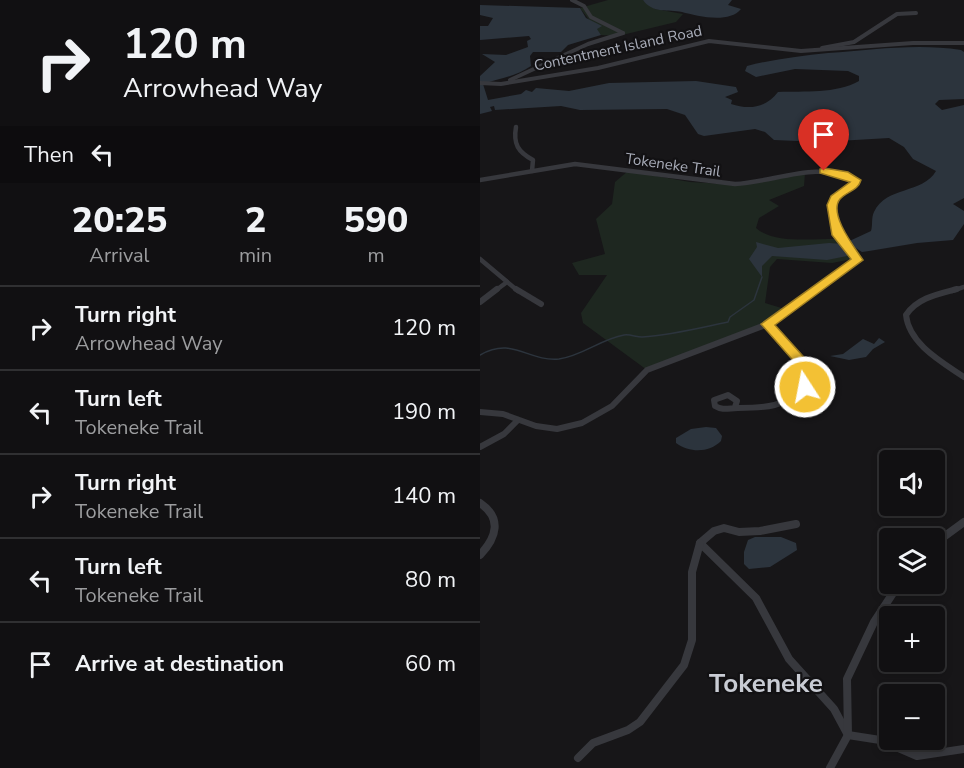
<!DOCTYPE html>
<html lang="en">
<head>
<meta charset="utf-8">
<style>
	body { margin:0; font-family:"Nunito Sans",sans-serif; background:#1a191b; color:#f1f3f6; height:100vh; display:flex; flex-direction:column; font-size:22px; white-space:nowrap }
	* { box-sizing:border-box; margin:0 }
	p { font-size:20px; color:#9c9d9f }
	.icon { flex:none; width:33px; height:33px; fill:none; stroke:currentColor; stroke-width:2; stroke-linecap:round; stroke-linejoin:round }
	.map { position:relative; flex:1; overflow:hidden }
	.details { display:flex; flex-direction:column; background:#111012; width:480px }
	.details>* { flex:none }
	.banner { background:#111012; color:#f1f3f6; overflow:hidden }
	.fabs { position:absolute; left:399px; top:450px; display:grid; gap:12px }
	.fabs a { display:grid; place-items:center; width:66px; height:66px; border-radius:6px; background:#111012; box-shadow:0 3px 9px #0003,0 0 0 2px #303032; font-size:30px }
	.pin { position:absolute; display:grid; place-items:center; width:51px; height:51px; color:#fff; margin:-62px -26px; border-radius:50% 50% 50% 0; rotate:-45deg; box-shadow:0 0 6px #0007 }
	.pin .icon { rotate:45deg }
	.me { position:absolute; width:66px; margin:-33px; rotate:349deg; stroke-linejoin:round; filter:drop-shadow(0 0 4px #0008) }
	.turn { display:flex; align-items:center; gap:21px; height:126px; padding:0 24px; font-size:27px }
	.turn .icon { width:78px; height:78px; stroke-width:2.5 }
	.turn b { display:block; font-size:42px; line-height:51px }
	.then { display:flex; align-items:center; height:57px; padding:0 24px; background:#0003; gap:12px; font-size:22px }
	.eta { display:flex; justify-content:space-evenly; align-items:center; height:102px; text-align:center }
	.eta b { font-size:36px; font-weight:800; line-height:42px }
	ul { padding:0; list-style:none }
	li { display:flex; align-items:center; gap:18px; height:84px; padding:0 24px; border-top:2px solid #303032 }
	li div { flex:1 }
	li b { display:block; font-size:22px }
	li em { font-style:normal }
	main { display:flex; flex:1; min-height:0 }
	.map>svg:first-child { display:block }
	.green { fill:#1e2720 }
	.water { fill:#2c343d }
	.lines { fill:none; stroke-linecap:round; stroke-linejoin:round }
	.stream { stroke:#2c343d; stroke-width:1.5 }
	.street-far3 { stroke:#37383d; stroke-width:4 }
	.street-far2 { stroke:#37383d; stroke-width:4.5 }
	.street-far1 { stroke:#37383d; stroke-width:6 }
	.street { stroke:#37383d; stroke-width:8 }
	.route { fill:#f3c134; stroke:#9e7d22; stroke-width:1.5 }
	.labels { text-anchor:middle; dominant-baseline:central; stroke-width:4.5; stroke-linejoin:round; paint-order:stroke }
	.far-street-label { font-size:15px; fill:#a8acb8; stroke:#121113 }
	.near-quarter-label { font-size:26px; font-weight:bold; fill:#c9ccd4; stroke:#121113 }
</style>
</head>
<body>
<main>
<section class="details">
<div class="banner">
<div class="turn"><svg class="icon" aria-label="right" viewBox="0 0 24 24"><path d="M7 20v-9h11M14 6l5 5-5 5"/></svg><div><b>120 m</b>Arrowhead Way</div></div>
<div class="then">Then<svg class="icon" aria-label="left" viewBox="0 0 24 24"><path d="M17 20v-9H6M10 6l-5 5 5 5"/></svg></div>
</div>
<div class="eta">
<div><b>20:25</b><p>Arrival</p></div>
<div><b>2</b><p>min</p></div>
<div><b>590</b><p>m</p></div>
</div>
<ul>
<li><svg class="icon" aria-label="right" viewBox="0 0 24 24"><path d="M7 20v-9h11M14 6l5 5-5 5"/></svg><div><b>Turn right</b><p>Arrowhead Way</p></div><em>120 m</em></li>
<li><svg class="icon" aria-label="left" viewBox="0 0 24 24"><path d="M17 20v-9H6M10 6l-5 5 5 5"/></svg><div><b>Turn left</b><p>Tokeneke Trail</p></div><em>190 m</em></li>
<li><svg class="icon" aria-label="right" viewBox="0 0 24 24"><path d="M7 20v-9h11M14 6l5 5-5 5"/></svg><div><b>Turn right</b><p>Tokeneke Trail</p></div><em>140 m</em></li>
<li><svg class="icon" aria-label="left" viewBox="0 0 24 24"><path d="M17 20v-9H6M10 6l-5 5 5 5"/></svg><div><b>Turn left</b><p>Tokeneke Trail</p></div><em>80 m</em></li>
<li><svg class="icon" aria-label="arrive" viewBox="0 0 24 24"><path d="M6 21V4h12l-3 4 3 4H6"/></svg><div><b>Arrive at destination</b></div><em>60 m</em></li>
</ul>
</section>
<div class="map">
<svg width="484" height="768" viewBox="0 0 484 768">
	<rect width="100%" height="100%" fill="#171618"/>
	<g class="green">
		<polygon points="128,0 163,0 175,9 203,14 196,22 138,36 121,35 100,8"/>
		<path d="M148 171 210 182 245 184 325 173 324 186 289 200 299 206 279 218 276 228C295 245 337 238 361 239L377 258 352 263 297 259 290 267 285 303 308 310 288 324 167 370 103 323 101 313 127 275H99L92 263 125 254 116 219 132 204 135 182Z"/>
	</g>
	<g class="water">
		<path d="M163 0H252L248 5 261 9C249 24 217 16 202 12 188 9 173 14 163 0Z"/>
		<path d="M0 5 100 8 106 18 122 26 117 29 121 35 88 45 81 52H53L50 56 51 66C35 77 20 78 3 84L8 100 41 94 46 90 52 92 56 88 89 91 129 83 216 81 256 87 258 92 245 97 252 100 251 104C269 110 286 108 298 92 324 91 356 94 379 81V76L368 71 315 69 276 77 265 71 267 66C294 59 321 56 348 53 393 50 436 43 481 50L484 52V99L459 100 455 104 462 110 484 105V198L473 204 484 211V224L473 240 437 243 389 251 382 252 371 245 366 247 369 252 367 256 347 260 292 256 282 266V277L269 259 277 247 276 242 298 248 349 243 363 244 391 231C393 225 391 218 394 212 406 186 443 194 456 171L433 159 424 147 409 138 341 142 294 140 285 132 275 129 224 136 218 134 205 115 187 109 100 110 81 106 15 110 14 106 10 107 12 111 0 114V76L15 62 2 54 26 55 48 47 47 41 51 39 49 36 0 40V26H8L13 18 0 15Z"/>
		<polygon points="399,338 405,342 393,349 386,357 369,360 350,356 363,354 383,339 394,344"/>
		<path d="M226 427 236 428 242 436 241 441C229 453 210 453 196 443V438L211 429Z"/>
		<polygon points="275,537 301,537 316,543 317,550 290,567 269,569 264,564 264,552 268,540"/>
	</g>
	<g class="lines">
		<path class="stream" d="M0 355C33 336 48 362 79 359 102 356 121 339 144 335 150 334 156 337 162 337 192 335 219 328 248 322L250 317 274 300 282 277"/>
		<g class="street-far3">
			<polyline points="92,0 104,6 111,17 143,33"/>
			<polyline points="342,48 374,42 417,14 436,13"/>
			<polyline points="30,80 108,44 143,33"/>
			<polyline points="0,83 21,84 118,68 229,41 321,51 433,43 484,43"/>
		</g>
		<g class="street-far2">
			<path d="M36 127C33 144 38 152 53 160L52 171"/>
			<path d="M0 180 95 164 255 184C295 182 338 160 376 180L375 185 354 198C347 221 363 241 377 258L375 263 336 291"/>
			<polyline points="0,259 38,291"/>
			<polyline points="15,291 27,282"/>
			<polyline points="472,291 484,287"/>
		</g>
		<g class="street-far1">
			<polyline points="36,289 61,304"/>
			<path d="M477 289C458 294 437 298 426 315 429 344 462 362 484 377"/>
			<polyline points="0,302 17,289"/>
			<path d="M255 407 257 401 248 395 234 400 235 406C243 411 249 408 258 408 287 408 304 407 325 387L324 365 288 324"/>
			<polyline points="0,412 23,414 56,426 77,429 102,423 132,406 167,370 288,324 338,289"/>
			<polyline points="0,447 24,434 38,420"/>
		</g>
		<g class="street">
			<path d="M0 503C22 518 17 537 0 555"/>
			<polyline points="316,524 280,531 259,532 244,528 234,531 220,543 276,598 309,659 354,709 368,735"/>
			<polyline points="454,544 484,522"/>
			<polyline points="368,735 400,740 437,756 484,749"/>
			<polyline points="98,758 113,743 148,730 160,722 204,665 212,640 212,572 220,543"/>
			<polyline points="350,768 368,735 367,679 394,622 419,584"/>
		</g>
	</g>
	<path class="route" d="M344 168 368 172 381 180C378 191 367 191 360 199 348 214 375 248 383 260L295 325 331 365V387L325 391 318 387V366L281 324 371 259 352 235 347 205 351 196 370 182 340 173V169Z"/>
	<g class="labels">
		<g class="far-street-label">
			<text transform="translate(138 48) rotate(-12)">Contentment Island Road</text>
			<text transform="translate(193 165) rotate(8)">Tokeneke Trail</text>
		</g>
		<g class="near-quarter-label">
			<text x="286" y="683">Tokeneke</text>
		</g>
	</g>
</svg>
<div class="fabs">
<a><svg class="icon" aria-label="sound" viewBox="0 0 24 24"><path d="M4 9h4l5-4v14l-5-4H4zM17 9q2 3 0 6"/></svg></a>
<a><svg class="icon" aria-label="layers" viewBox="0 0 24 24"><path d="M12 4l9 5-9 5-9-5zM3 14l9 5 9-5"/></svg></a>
<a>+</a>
<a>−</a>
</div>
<div class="pin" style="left:344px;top:171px;background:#d93025"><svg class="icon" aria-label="arrive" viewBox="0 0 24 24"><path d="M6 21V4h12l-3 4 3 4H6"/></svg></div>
<svg class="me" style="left:325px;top:387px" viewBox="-20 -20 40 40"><circle r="17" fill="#f3c134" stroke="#fff" stroke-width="3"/><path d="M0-11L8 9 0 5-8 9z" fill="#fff"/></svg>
</div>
</main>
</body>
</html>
